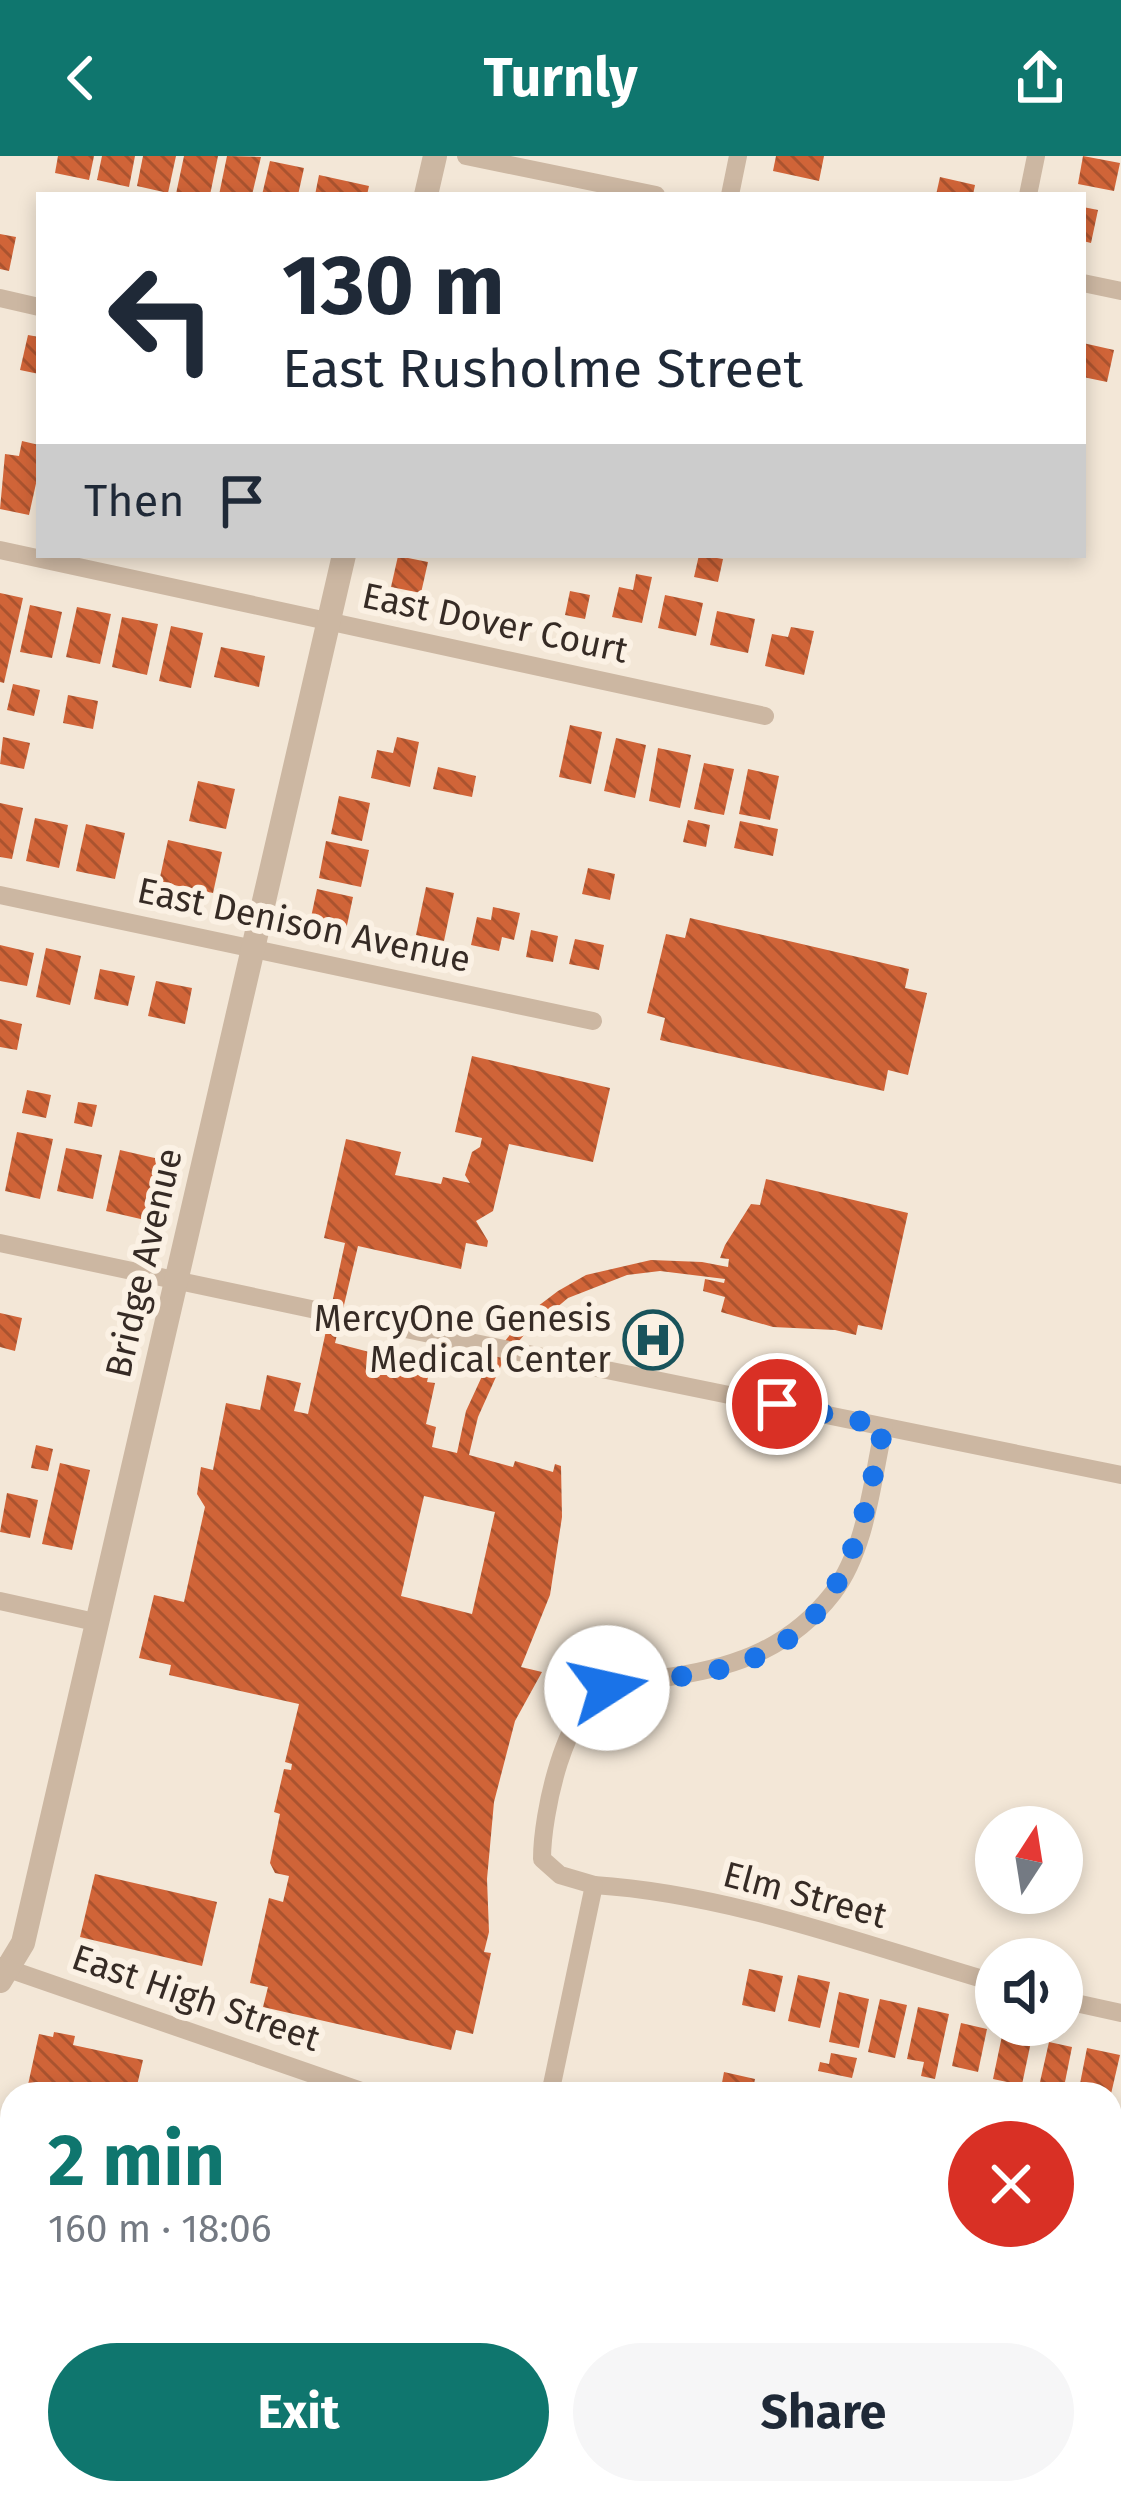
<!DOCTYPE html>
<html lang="en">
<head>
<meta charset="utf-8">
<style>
	body { margin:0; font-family:"Fira Sans",sans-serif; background:#f6f6f7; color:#1f2937; height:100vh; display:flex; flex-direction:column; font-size:45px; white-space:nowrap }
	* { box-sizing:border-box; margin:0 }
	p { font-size:39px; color:#747a83 }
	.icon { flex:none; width:66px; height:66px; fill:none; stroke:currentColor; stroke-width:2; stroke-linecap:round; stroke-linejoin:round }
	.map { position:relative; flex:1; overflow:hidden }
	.sheet { position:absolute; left:0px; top:1926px; width:1122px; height:423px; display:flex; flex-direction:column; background:#fff; border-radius:36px 36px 0 0; box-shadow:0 6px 18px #0003 }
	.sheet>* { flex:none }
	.banner { position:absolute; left:36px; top:36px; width:1050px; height:366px; border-radius:0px; box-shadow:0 6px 18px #0003; background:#fff; color:#1f2937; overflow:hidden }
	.needle { width:78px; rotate:12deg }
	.fabs { position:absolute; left:975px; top:1650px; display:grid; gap:24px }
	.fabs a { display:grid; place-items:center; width:108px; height:108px; border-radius:50%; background:#fff; box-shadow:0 6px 18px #0003; font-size:60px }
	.pin { position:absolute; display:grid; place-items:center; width:102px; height:102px; color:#fff; margin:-51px; border:6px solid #fff; border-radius:50%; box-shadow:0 3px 12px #0007 }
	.me { position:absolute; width:132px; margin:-66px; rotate:80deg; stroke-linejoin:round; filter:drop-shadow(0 0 9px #0008) }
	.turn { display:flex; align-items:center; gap:42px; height:252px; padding:0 48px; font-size:54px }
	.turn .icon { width:156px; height:156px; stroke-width:2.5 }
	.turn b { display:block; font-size:84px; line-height:102px }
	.then { display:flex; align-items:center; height:114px; padding:0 48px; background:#0003; gap:24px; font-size:45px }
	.round { display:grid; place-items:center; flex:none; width:126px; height:126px; border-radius:63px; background:#f6f6f7 }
	.head { display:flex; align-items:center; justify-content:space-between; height:204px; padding:0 48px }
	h1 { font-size:72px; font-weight:700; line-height:90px; color:#0f766e }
	.button { display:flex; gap:24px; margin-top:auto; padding:24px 48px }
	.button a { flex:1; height:138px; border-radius:72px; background:#0f766e; color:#fff; font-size:48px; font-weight:700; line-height:138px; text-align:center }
	.button a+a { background:#f6f6f7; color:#1f2937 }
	header { display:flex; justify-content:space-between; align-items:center; height:156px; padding:0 48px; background:#0f766e; color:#fff; font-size:54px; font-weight:700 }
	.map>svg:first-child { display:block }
	.building { fill:url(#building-back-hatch); fill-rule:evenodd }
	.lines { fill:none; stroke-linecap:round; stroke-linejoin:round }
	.minor { stroke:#ccb7a2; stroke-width:18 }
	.tertiary { stroke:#ccb7a2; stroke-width:24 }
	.route { stroke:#1a73e8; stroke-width:21; stroke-dasharray:0 37.8 }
	.labels { text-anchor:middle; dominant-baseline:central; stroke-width:12; stroke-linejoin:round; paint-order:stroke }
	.street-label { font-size:36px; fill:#362b25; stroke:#fbf1e4 }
	.poi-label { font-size:36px; fill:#362b25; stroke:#fbf1e4; text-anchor:end }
</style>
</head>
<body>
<header><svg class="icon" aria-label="back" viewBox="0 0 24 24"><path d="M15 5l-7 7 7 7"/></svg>Turnly<svg class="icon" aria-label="share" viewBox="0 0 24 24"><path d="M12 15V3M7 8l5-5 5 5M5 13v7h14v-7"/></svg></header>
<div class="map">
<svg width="1121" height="2347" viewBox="0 0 1121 2347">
	<defs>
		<pattern id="building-back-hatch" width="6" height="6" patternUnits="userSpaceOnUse" patternTransform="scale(3)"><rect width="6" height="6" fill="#d06438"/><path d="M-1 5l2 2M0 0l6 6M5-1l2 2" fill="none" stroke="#aa532f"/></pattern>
	</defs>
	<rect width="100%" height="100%" fill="#f3e7d7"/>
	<g class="building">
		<polygon points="58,0 94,0 89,24 55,17"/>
		<polygon points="102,0 135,0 129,31 97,24"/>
		<polygon points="143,0 176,0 168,37 137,30"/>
		<polygon points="184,0 218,0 210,39 176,38"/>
		<polygon points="227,0 261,1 252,39 219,39"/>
		<polygon points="776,0 824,0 819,25 773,15"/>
		<polygon points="1083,0 1120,7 1114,35 1078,28"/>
		<polygon points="270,5 304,12 298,39 262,39"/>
		<polygon points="319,19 369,30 367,39 315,39"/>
		<polygon points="940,21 975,29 973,39 936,39"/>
		<polygon points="1083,51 1098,54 1091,87 1083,85"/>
		<polygon points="0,78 16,81 9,115 0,113"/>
		<polygon points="28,179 39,181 39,218 20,214"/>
		<polygon points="1083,187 1114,194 1107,226 1083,221"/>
		<polygon points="22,285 39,289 39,314 29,359 0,353 5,298 19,300"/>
		<polygon points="699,399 723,403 718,426 694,421"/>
		<polygon points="398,400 428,406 421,437 391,431"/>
		<polygon points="636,418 652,421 642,467 612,461 619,431 633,434"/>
		<polygon points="570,435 590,439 585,463 565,459"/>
		<polygon points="0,437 23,442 4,527 0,526"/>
		<polygon points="665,439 703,447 696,480 658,472"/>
		<polygon points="30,449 62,456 52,502 20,496"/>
		<polygon points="77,451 111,458 100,508 66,501"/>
		<polygon points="717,455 755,463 748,497 710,489"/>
		<polygon points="122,461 158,468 147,519 112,511"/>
		<polygon points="171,470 203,477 191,532 159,525"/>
		<polygon points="791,471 814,475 804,519 765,510 772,478 788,481"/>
		<polygon points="221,491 265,500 259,531 214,521"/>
		<polygon points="13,528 40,534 34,560 7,554"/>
		<polygon points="68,539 98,545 93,573 63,567"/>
		<polygon points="570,569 602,576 591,628 559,621"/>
		<polygon points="3,581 30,587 24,613 0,608"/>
		<polygon points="397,581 419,586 410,631 371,622 377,594 393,597"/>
		<polygon points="616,582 646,589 635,642 604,635"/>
		<polygon points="658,592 691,599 680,652 649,645"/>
		<polygon points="704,607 734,613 724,659 694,653"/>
		<polygon points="438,611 476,620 472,641 433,633"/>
		<polygon points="748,613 779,620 770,664 739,658"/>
		<polygon points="198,625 235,633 226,673 189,665"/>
		<polygon points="339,640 370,647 362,685 331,678"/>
		<polygon points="0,647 23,652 12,703 0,701"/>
		<polygon points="35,662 68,669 59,712 26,705"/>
		<polygon points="688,664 710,669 706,691 683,686"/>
		<polygon points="740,665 778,673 773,700 734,692"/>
		<polygon points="86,668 125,677 115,723 76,715"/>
		<polygon points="168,684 222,696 213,737 159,726"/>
		<polygon points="326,685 369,694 361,731 319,722"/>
		<polygon points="588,712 615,718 610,744 582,738"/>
		<polygon points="426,731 454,737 444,785 416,779"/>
		<polygon points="317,733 353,741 346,774 310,766"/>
		<polygon points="493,751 520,757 514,784 502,781 499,795 471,789 477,761 491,764"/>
		<polygon points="690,762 909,813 905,832 927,837 908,919 888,914 884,935 660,884 665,862 647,857 666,778 685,782"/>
		<polygon points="531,774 558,780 553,806 526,801"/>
		<polygon points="575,783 604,789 599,814 569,808"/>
		<polygon points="0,789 34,797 27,830 0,825"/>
		<polygon points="46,792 81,800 70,849 36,841"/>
		<polygon points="100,813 135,820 128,850 94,843"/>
		<polygon points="156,825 192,832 185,868 148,860"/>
		<polygon points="0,863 22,868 17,894 0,891"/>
		<path d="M472 900 610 932 593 1006 509 988 493 1055 476 1065 488 1085 487 1091 466 1087 461 1113 358 1090 335 1187 430 1212 427 1226 435 1227 426 1268 436 1271 432 1291 457 1297 466 1255 489 1205 525 1160 558 1135 586 1119 651 1104 702 1106 728 1111 729 1103 720 1102 725 1089 751 1048 760 1049 766 1023 908 1057 882 1174 858 1169 856 1179 835 1174 773 1171 721 1156 725 1141 703 1135 705 1123 724 1127 725 1123 660 1115 627 1119 568 1142 524 1179 504 1203 478 1261 469 1299 513 1311 515 1305 553 1316 555 1308 561 1310 562 1361 550 1439 521 1511 542 1516 515 1565 494 1646 487 1723 489 1776 484 1796 491 1797 473 1878 456 1874 451 1894 263 1851 268 1831 250 1827 269 1742 283 1746 289 1720 275 1717 270 1707 280 1658 274 1656 284 1613 291 1614 292 1608 285 1606 299 1548 169 1519 171 1509 139 1502 154 1439 184 1446 205 1351 197 1338 201 1311 213 1314 226 1247 260 1254 267 1219 301 1227 294 1255 308 1258 345 1087 324 1082 346 983 401 996 395 1019 441 1028 443 1021 470 1027 465 1019 472 996 480 991 482 982 455 976ZM424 1340 495 1356 472 1458 401 1440Z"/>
		<polygon points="27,934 51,939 46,962 22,957"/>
		<polygon points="78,946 97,949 92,971 74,967"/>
		<polygon points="17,976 53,983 40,1043 5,1035"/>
		<polygon points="66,992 102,999 93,1043 57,1035"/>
		<polygon points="120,994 159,1003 145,1064 106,1055"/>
		<polygon points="0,1157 22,1162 15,1195 0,1191"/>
		<polygon points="36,1289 53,1293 48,1315 31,1312"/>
		<polygon points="60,1307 90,1314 72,1394 42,1388"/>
		<polygon points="7,1337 38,1344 30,1382 0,1376"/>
		<polygon points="95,1718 217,1746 202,1810 80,1781"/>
		<polygon points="749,1813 783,1820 775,1856 742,1849"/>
		<polygon points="798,1819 830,1826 820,1872 788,1865"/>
		<polygon points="839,1836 869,1843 859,1892 829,1886"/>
		<polygon points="880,1843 907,1849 895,1902 868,1896"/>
		<polygon points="918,1851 949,1858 935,1923 921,1920 924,1906 907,1903"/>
		<polygon points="961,1867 987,1873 978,1916 952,1910"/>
		<polygon points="1003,1875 1032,1881 1020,1938 1005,1935 1007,1926 993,1923"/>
		<polygon points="54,1876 75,1880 73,1889 143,1904 135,1938 26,1938 39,1878 53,1881"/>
		<polygon points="1049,1886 1072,1891 1064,1931 1040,1926"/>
		<polygon points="1087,1892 1120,1899 1111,1938 1078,1938"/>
		<polygon points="831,1897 857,1902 852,1922 818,1915 820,1906 829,1908"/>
		<polygon points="724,1916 755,1923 752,1938 720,1937"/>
		<polygon points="0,2097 12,2100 12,2130 0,2128"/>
		<polygon points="1110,2103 1121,2105 1115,2149 1110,2147"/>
		<polygon points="1110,2270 1121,2272 1121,2324 1110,2322"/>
		<polygon points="501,2337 540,2337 538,2347 500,2344"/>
	</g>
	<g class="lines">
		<g class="minor">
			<polyline points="466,0 656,39"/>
			<polyline points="730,39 738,0"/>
			<polyline points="1028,39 1036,0"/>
			<polyline points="1083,127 1121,135"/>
			<polyline points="0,142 39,151"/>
			<polyline points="0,394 765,560"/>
			<polyline points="0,739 593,865"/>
			<polyline points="0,1087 330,1157"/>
			<polyline points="342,1160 1121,1319"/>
			<polyline points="0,1445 95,1466"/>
			<path d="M594 1729C731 1738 865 1789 996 1827"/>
			<polyline points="0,1810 370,1938"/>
			<polyline points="1062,1844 1121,1857"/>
			<path d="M550 1938 594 1729 560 1719 542 1703C542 1660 564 1547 611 1531 631 1524 654 1523 675 1520 739 1510 792 1490 833 1437 867 1392 872 1324 884 1271"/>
			<polyline points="1110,2202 1121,2206"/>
			<polyline points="21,2337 70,2347"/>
			<polyline points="231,2347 234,2337"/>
			<polyline points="607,2347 609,2337"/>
		</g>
		<g class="tertiary">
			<polyline points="426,39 435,0"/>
			<polyline points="0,1825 23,1787 344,399"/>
		</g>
	</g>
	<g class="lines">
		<path class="route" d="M607 1532C643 1524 681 1522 717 1514 846 1484 860 1379 884 1270L777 1248"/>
	</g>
	<defs>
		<symbol id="hospital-ring" viewBox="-11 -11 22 22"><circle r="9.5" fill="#fbf1e4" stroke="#18535b" stroke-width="1.5"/><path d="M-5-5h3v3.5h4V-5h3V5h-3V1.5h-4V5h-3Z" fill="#18535b"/></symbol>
	</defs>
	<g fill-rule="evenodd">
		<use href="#hospital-ring" x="620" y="1151" width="66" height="66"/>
	</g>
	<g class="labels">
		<g class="street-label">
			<text transform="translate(495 467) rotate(12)">East Dover Court</text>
			<text transform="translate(304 769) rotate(12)">East Denison Avenue</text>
			<text transform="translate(144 1107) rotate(-77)">Bridge Avenue</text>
			<text transform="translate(805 1739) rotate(15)">Elm Street</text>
			<text transform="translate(196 1842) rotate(19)">East High Street</text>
		</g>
		<g class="poi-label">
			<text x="611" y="1163">MercyOne Genesis<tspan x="611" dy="41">Medical Center</tspan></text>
		</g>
	</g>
</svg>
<div class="fabs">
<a><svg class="needle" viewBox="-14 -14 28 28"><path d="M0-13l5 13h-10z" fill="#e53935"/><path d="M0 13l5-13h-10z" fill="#747a83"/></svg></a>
<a><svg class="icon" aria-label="sound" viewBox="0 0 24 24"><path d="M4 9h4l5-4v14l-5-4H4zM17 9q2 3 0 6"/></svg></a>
</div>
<div class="pin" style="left:777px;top:1248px;background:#d93025"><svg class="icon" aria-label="arrive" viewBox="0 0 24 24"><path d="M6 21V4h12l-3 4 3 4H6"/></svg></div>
<svg class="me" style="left:607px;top:1532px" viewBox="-20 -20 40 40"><circle r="19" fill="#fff"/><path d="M0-13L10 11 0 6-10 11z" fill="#1a73e8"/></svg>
<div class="banner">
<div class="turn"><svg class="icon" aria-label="left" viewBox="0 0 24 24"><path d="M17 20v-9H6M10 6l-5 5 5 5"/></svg><div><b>130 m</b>East Rusholme Street</div></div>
<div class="then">Then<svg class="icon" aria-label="arrive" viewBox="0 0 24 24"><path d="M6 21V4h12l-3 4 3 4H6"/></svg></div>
</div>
<section class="sheet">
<div class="head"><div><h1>2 min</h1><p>160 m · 18:06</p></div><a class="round" style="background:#d93025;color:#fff"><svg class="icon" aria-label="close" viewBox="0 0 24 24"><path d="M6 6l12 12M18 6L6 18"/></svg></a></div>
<div class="button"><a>Exit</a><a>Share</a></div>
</section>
</div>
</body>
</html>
